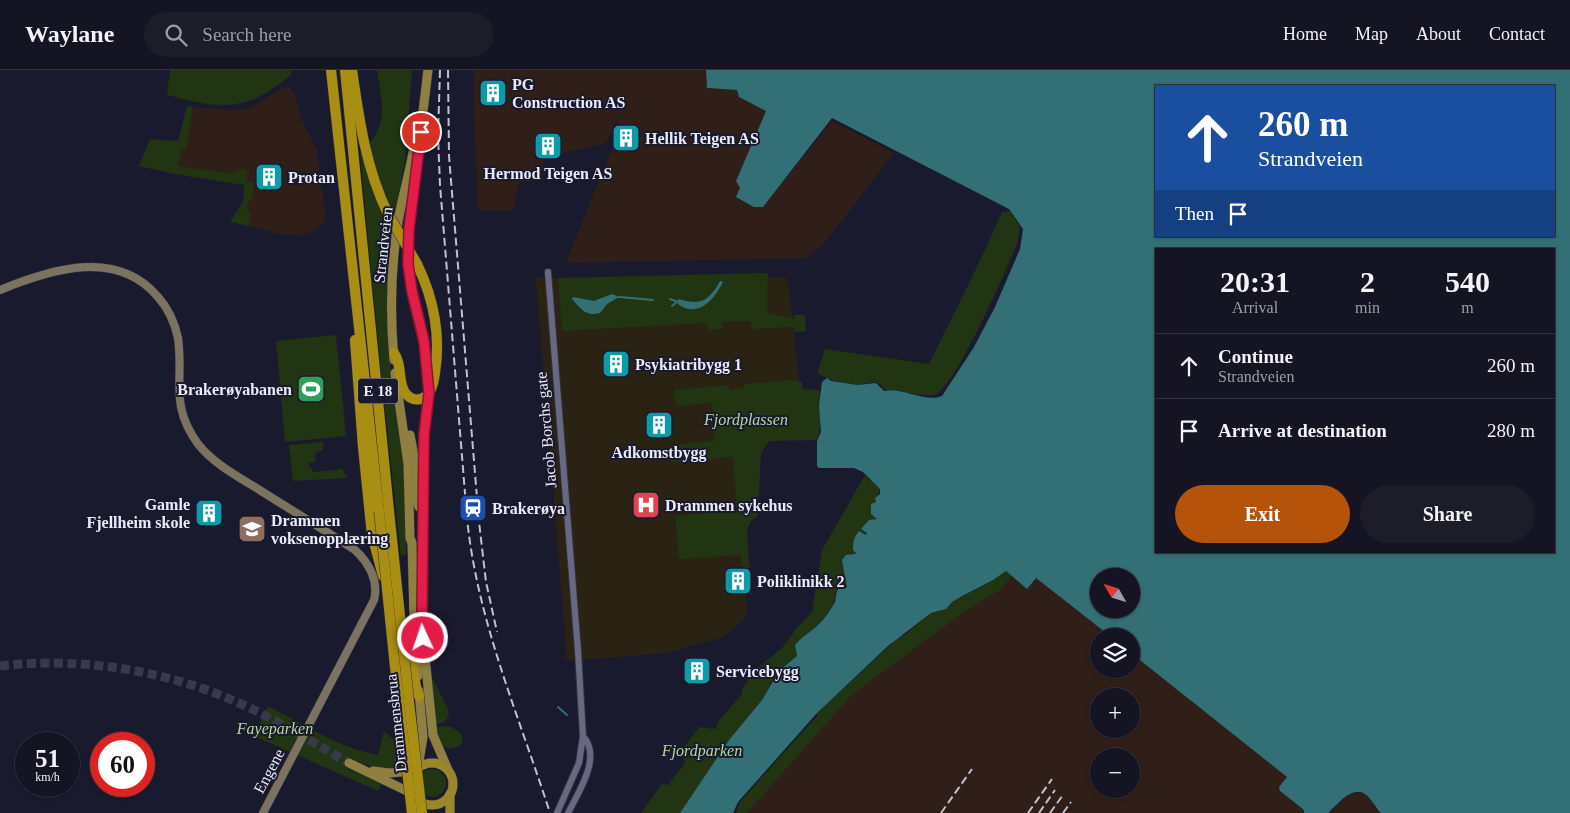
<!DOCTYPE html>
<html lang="en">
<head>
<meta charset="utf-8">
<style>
	body { margin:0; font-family:Georgia,serif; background:#1d1d2a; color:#f1f3f6; height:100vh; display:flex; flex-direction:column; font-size:19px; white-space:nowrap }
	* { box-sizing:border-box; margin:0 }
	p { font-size:16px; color:#9d9ea5 }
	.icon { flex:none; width:28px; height:28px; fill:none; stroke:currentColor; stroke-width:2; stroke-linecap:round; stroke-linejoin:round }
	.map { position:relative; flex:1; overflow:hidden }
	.sheet { position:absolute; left:1155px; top:178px; width:400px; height:305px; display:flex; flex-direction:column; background:#141422; border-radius:0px; box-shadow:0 1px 4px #0004,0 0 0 1px #333340 }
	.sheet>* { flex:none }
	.guide { position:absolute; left:1155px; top:15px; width:400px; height:152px; border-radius:0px; box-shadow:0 1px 4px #0004,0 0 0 1px #333340; background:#1a4fa0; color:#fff; overflow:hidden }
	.needle { width:32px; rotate:309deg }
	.buttons { position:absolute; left:1090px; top:498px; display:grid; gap:10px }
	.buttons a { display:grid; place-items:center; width:50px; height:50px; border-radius:50%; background:#141422; box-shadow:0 1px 4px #0004,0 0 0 1px #333340; font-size:25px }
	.speed { position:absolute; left:15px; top:662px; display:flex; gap:10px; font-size:25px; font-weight:700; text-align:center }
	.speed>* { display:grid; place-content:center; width:65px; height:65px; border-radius:50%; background:#141422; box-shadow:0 1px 4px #0004,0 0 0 1px #333340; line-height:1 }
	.speed small { font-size:12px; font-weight:400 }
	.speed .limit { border:8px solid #d22; background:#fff; color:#111 }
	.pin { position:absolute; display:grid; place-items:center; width:42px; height:42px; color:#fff; margin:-21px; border:2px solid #fff; border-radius:50%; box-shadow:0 1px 5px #0007 }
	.me { position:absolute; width:55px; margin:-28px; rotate:357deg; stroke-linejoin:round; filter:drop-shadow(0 0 4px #0008) }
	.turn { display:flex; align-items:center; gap:18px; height:105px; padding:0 20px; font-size:22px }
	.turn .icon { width:65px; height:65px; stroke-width:2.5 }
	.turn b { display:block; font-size:35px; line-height:42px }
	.then { display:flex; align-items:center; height:48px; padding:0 20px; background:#0003; gap:10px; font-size:19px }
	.eta { display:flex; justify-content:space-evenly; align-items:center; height:85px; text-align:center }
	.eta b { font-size:30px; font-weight:600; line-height:35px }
	.button { display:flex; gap:10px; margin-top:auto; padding:10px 20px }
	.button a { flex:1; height:58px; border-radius:30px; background:#b45309; color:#fff; font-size:20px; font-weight:600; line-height:58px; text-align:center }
	.button a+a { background:#1d1d2a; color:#f1f3f6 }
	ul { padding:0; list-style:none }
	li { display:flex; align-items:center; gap:15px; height:65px; padding:0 20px; border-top:1px solid #333340 }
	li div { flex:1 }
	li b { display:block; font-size:19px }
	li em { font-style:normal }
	header { display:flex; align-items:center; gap:30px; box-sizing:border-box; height:70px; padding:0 25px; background:#141422; border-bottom:1px solid #333340 }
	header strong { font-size:24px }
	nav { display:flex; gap:28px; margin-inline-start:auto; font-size:18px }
	.search { width:350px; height:45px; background:#1d1d2a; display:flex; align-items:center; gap:12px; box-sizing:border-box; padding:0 18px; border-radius:28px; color:#9d9ea5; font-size:19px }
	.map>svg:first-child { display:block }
	.industrial { fill:#301e19; fill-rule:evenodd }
	.medical { fill:#2a2212 }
	.green { fill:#213513 }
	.water { fill:#327075; fill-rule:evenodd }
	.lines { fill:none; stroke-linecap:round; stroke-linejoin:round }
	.stream { stroke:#327075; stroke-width:2 }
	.primary-tunnel { stroke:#39394c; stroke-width:9; stroke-dasharray:9 4.5; stroke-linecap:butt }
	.tertiary-casing { stroke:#343343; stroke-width:8 }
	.secondary-casing { stroke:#343343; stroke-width:9 }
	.primary-casing { stroke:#343343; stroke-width:10 }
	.trunk-casing { stroke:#343343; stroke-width:10 }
	.motorway-casing { stroke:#343343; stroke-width:11 }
	.tertiary { stroke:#676881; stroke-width:6 }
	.secondary { stroke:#7b7360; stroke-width:8 }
	.primary { stroke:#8f7f40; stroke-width:9 }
	.trunk { stroke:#9c862a; stroke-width:9 }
	.motorway { stroke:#a98e14; stroke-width:10 }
	.rail { stroke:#c0c1d0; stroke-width:2; stroke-dasharray:8 4; stroke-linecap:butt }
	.motorway-bridge-casing { stroke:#343343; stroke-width:11; stroke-linecap:butt }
	.motorway-bridge { stroke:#a98e14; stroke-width:10 }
	.route-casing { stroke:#92132f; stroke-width:12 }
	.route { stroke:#e11d48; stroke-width:9 }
	.labels { text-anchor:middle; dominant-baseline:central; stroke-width:4; stroke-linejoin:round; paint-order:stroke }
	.shield { fill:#1a1a2e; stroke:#acacbc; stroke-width:1 }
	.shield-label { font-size:15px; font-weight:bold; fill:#eaebf9 }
	.poi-label { font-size:16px; font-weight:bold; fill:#eaebf9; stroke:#1a1a2e; text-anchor:start }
	.street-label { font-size:16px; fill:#eaebf9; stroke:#1a1a2e }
	.park-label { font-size:16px; font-style:italic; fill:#b3d99b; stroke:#1a1a2e }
</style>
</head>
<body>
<header>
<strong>Waylane</strong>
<div class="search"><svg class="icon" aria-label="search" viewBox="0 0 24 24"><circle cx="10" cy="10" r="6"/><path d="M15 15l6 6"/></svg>Search here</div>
<nav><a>Home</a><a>Map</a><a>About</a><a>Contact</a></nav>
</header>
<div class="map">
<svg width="1570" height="743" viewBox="0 0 1570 743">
	<rect width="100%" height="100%" fill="#1a1a2e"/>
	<g class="industrial">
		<polygon points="474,0 706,0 707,18 737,20 739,27 766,41 736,111 754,137 763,137 832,51 894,83 824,174 806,188 567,193 567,190 619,61 617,50 606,73 544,88 543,111 519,112 513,141 478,140 474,48"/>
		<polygon points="283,18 289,18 295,24 301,48 317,81 326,150 317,160 299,166 274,163 272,161 247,156 245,141 245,109 176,96 190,37 232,40 248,39"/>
		<path d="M1012 506 1027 519 1036 508 1110 566H1099V599H1131V583L1287 707 1279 717 1280 721 1305 741 1304 743H747L853 624 966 541 1000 520ZM1099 626H1131V659H1099ZM1099 686H1131V719H1099Z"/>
		<polygon points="1357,722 1366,724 1381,743 1328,743 1348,725"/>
	</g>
	<polygon class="medical" points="536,208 787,208 793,249 800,318 730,324 747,546 724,567 667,583 567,591"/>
	<g class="green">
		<path d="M170 0H291V5C279 14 265 25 252 30 224 41 195 32 167 25Z"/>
		<path d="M377 0H412L405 90 392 162 389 263 390 293 402 377 407 428 406 484 401 486C386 351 372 217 360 82 390 59 382 33 377 0Z"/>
		<polygon points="187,36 193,37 186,80 182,79 178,96 233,104 234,101 241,101 242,99 251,101 247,102 246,111 254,113 252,131 248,131 247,141 251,142 249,156 230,152 243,132 244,115 175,104 139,96 150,69 178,71"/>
		<path d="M1010 141 1020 157 1017 174C1007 198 954 321 934 325 925 327 896 320 884 319L882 315 875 312 858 315 831 310 817 303 825 279 929 294C954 243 980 193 1002 142Z"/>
		<polygon points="768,203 767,240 769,243 794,249 794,245 805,245 806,261 795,262 794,257 751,259 751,251 723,252 723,259 708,260 707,253 562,261 558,208"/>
		<polygon points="336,265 346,366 285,372 276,271"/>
		<path d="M792 310 802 312V319L818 320 820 322C818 338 823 356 817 370L769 371 761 383 758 445 757 447 752 450 747 459 750 508 747 511 748 522 744 523 741 485 679 489 675 446 737 440 733 387 671 392 669 375 715 371 712 333 676 336 674 320 729 315V320L744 318V314Z"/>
		<polygon points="323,372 323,380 316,382 315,389 317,391 309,393 309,398 312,398 312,402 337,400 341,398 348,408 293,411 289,375"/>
		<path d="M865 405 880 419 871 443 877 449 872 450 861 459 867 463 866 465 859 461 855 485 843 490 847 518 835 525C834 549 809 559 795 575L797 586 780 600 762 630 729 670 680 743H641L662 714 668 715 685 693 682 679 700 657 716 659 717 653 742 624V619L754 601 782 578 797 558 812 542 822 480Z"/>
		<polygon points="1006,501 1012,506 1000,520 966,541 853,624 747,743 736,743 739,733 817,646 817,643 898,568 906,564 931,543 946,539 952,532 962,526 993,510"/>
		<path d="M433 609 449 641C449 650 444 653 436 654L430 610Z"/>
		<path d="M268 636C304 654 339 678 378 685L384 661 396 672 400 699H378L351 689 346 698 382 713 378 721 254 666Z"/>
		<path d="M443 656C451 656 457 659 462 666V674C445 685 438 674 436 658Z"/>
		<circle cx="432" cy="713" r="14"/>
	</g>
	<g class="water">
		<path d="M706 0H1570V743H1381C1376 738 1371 728 1365 724 1352 715 1337 735 1328 743H1304V740L1280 721 1279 717 1287 707 1131 583V566H1110L1036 508 1027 519 1006 501 993 510 962 526 952 532 946 539 931 543 888 576 817 643 738 732 733 743H680L729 670 762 630 780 600 797 586 795 575C804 564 818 558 826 546 829 542 833 536 835 532 836 527 836 523 839 517L847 518 842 490 846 485 855 484 856 483 853 480C853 472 854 467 859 461L866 465 867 463 861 459 869 450 877 449 871 444V434L876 432 875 428 880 424V419L863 402 854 398H819L817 396V371L821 362 819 336 822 312 827 308 831 311 858 315 876 313 884 321C902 317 925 333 942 326L974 277 995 237 1020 179 1023 159 1009 139 832 48 763 137H754L736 127 740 118 736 111 766 41 739 27 737 20 707 18ZM1156 16H1554V166H1156ZM1156 179H1554V481H1156ZM1099 506H1131V539H1099Z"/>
		<path d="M720 211 723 212C716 225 706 241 689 239 686 239 681 236 678 234V229C683 230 689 232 695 232 707 232 715 221 720 211Z"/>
		<path d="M612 224 619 227 607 234 600 243C586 247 581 239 572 229L573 227 594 231Z"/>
	</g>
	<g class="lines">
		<g class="stream">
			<polyline points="619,227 653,230"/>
			<polyline points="670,229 678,232"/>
			<polyline points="672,236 677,232"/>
			<polyline points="558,637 567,645"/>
		</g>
		<path class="primary-tunnel" d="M0 596C77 587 160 599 232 630 273 647 310 671 349 693"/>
		<defs>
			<g id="tertiary">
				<polyline points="548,202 578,581 583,666 579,693 557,743"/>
				<path d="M568 743C579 721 602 687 583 666"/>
			</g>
			<path id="secondary" d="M0 220C51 199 117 178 158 227 168 238 175 254 178 268 184 311 169 334 198 374 214 394 237 406 258 419 291 440 323 459 355 480 369 493 379 511 374 530L263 743"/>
			<g id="primary">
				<polyline points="428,0 409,159 408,194 411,221 427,288 429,323 424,365 423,568 433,665 448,700"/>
				<path d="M394 290C390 246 391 196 398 152 402 127 410 102 414 77"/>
				<polyline points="395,303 408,394 410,468 412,473 414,547 418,606"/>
				<polyline points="410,365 417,402 417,432 419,437 424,440"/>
				<polyline points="349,693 413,724"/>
				<polyline points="418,697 423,667 419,621"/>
				<polyline points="373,701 389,703 412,701"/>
			</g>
			<g id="trunk">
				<circle cx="432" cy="714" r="21"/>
				<polyline points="450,743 450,724"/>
			</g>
			<g id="motorway">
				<polyline points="331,0 379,441"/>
				<polyline points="345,0 389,441"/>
				<path d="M352 0C359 49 366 99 388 144"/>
				<polyline points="355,270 363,377 372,465 383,506"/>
				<path d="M394 283C403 295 397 316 407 325 412 330 419 331 425 327 432 322 434 311 435 303 441 264 434 229 417 194"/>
				<polyline points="404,561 410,581 417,623 419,626"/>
			</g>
		</defs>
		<use href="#tertiary" class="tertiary-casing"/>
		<use href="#secondary" class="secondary-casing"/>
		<use href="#primary" class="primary-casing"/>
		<use href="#trunk" class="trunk-casing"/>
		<use href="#motorway" class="motorway-casing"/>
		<use href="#tertiary" class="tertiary"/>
		<use href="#secondary" class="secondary"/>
		<use href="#primary" class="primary"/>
		<use href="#trunk" class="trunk"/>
		<use href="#motorway" class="motorway"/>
		<g class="rail">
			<path d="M440 0 438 66 440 115 467 448C477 550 519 646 550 743"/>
			<polyline points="448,0 449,86 479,452 486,512 497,562"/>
			<polyline points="941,743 972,699"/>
			<polyline points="1028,743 1052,709"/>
			<polyline points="1039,743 1055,720"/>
			<polyline points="1050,743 1063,725"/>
			<polyline points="1063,743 1071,732"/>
		</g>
		<defs>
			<g id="motorway-bridge">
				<polyline points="388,144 417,194"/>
				<polyline points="379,441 395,597 412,743"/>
				<polyline points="389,441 409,632 422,743"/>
			</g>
		</defs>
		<use href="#motorway-bridge" class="motorway-bridge-casing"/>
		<use href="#motorway-bridge" class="motorway-bridge"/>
	</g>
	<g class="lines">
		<defs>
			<polyline id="route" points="421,62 409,159 408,194 412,221 424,271 429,323 424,365 422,541 423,568"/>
		</defs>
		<use href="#route" class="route-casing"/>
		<use href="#route" class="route"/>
	</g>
	<defs>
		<symbol id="building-square" viewBox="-11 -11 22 22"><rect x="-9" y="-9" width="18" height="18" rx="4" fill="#0f9aa8" stroke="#1a1a2e"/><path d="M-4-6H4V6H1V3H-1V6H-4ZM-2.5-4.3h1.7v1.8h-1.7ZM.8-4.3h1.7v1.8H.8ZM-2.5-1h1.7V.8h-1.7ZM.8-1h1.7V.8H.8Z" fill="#fff"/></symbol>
		<symbol id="stadium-square" viewBox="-11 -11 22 22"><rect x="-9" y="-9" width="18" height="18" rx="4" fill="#2e9e5b" stroke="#1a1a2e"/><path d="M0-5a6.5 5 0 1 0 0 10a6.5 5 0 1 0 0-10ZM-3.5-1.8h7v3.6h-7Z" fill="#fff"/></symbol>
		<symbol id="hospital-square" viewBox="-11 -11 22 22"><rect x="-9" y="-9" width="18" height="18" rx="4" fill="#e0444e" stroke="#1a1a2e"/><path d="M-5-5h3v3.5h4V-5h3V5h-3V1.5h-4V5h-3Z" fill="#fff"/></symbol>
		<symbol id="station-square" viewBox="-11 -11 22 22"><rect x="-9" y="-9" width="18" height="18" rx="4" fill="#1a4fb4" stroke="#1a1a2e"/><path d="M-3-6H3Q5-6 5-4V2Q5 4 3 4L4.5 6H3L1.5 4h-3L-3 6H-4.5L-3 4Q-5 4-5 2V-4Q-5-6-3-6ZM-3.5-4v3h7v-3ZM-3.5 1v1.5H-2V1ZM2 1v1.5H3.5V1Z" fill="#fff"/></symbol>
		<symbol id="school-square" viewBox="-11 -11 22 22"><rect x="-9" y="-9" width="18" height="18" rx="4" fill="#8d6e63" stroke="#1a1a2e"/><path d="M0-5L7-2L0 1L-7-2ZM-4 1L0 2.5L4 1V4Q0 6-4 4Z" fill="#fff"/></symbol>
	</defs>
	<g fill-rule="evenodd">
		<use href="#building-square" x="477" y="7" width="32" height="32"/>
		<use href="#building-square" x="610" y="52" width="32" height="32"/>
		<use href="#building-square" x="532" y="60" width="32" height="32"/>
		<use href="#building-square" x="253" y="91" width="32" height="32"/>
		<use href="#building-square" x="600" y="278" width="32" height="32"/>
		<use href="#stadium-square" x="295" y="303" width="32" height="32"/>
		<use href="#building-square" x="643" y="339" width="32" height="32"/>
		<use href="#hospital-square" x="630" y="419" width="32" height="32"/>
		<use href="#station-square" x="457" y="422" width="32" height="32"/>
		<use href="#building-square" x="193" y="427" width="32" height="32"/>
		<use href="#school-square" x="236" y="443" width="32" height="32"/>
		<use href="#building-square" x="722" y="495" width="32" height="32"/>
		<use href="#building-square" x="681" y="585" width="32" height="32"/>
	</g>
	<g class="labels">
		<rect class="shield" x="358" y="308.5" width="40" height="25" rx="4"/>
		<g class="shield-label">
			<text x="378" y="321">E 18</text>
		</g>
		<g class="poi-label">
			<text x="512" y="14">PG<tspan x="512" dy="18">Construction AS</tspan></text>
			<text x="645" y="68">Hellik Teigen AS</text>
			<text x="548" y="103" text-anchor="middle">Hermod Teigen AS</text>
			<text x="288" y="107">Protan</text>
			<text x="635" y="294">Psykiatribygg 1</text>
			<text x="292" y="319" text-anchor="end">Brakerøyabanen</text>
			<text x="659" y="382" text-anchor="middle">Adkomstbygg</text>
			<text x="190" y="434" text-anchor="end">Gamle<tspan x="190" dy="18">Fjellheim skole</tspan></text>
			<text x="665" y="435">Drammen sykehus</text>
			<text x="492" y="438">Brakerøya</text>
			<text x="271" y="450">Drammen<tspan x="271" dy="18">voksenopplæring</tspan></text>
			<text x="757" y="511">Poliklinikk 2</text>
			<text x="716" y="601">Servicebygg</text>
		</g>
		<g class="street-label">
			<text transform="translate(383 175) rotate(-84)">Strandveien</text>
			<text transform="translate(546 360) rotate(-95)">Jacob Borchs gate</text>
			<text transform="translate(396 653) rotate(-96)">Drammensbrua</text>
			<text transform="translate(269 701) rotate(-62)">Engene</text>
		</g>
		<g class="park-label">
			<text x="746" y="349">Fjordplassen</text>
			<text x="275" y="658">Fayeparken</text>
			<text x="702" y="680">Fjordparken</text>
		</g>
	</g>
</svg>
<div class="buttons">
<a><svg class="needle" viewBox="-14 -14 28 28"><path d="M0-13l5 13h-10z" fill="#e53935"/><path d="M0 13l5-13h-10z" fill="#9d9ea5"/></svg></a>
<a><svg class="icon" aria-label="layers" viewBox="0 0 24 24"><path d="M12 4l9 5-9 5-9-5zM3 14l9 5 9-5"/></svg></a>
<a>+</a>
<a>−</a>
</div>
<div class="speed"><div>51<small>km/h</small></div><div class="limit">60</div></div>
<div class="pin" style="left:421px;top:62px;background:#d93025"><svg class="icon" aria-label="arrive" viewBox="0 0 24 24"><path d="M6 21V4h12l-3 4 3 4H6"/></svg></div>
<svg class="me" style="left:423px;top:568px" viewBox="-20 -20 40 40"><circle r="17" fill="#e11d48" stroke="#fff" stroke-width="3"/><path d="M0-11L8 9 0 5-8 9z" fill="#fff"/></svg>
<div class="guide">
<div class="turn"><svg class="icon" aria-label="ahead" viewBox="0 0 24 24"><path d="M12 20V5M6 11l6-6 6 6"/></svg><div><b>260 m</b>Strandveien</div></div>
<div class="then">Then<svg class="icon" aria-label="arrive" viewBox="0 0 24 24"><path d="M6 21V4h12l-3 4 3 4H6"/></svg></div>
</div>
<section class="sheet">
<div class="eta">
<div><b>20:31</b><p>Arrival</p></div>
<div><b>2</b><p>min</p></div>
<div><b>540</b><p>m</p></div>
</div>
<ul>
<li><svg class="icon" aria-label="ahead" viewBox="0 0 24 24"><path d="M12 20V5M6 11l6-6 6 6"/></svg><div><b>Continue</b><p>Strandveien</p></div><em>260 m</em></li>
<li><svg class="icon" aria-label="arrive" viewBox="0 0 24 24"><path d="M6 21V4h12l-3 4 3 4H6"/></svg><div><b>Arrive at destination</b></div><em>280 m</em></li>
</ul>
<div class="button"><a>Exit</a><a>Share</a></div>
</section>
</div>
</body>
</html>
